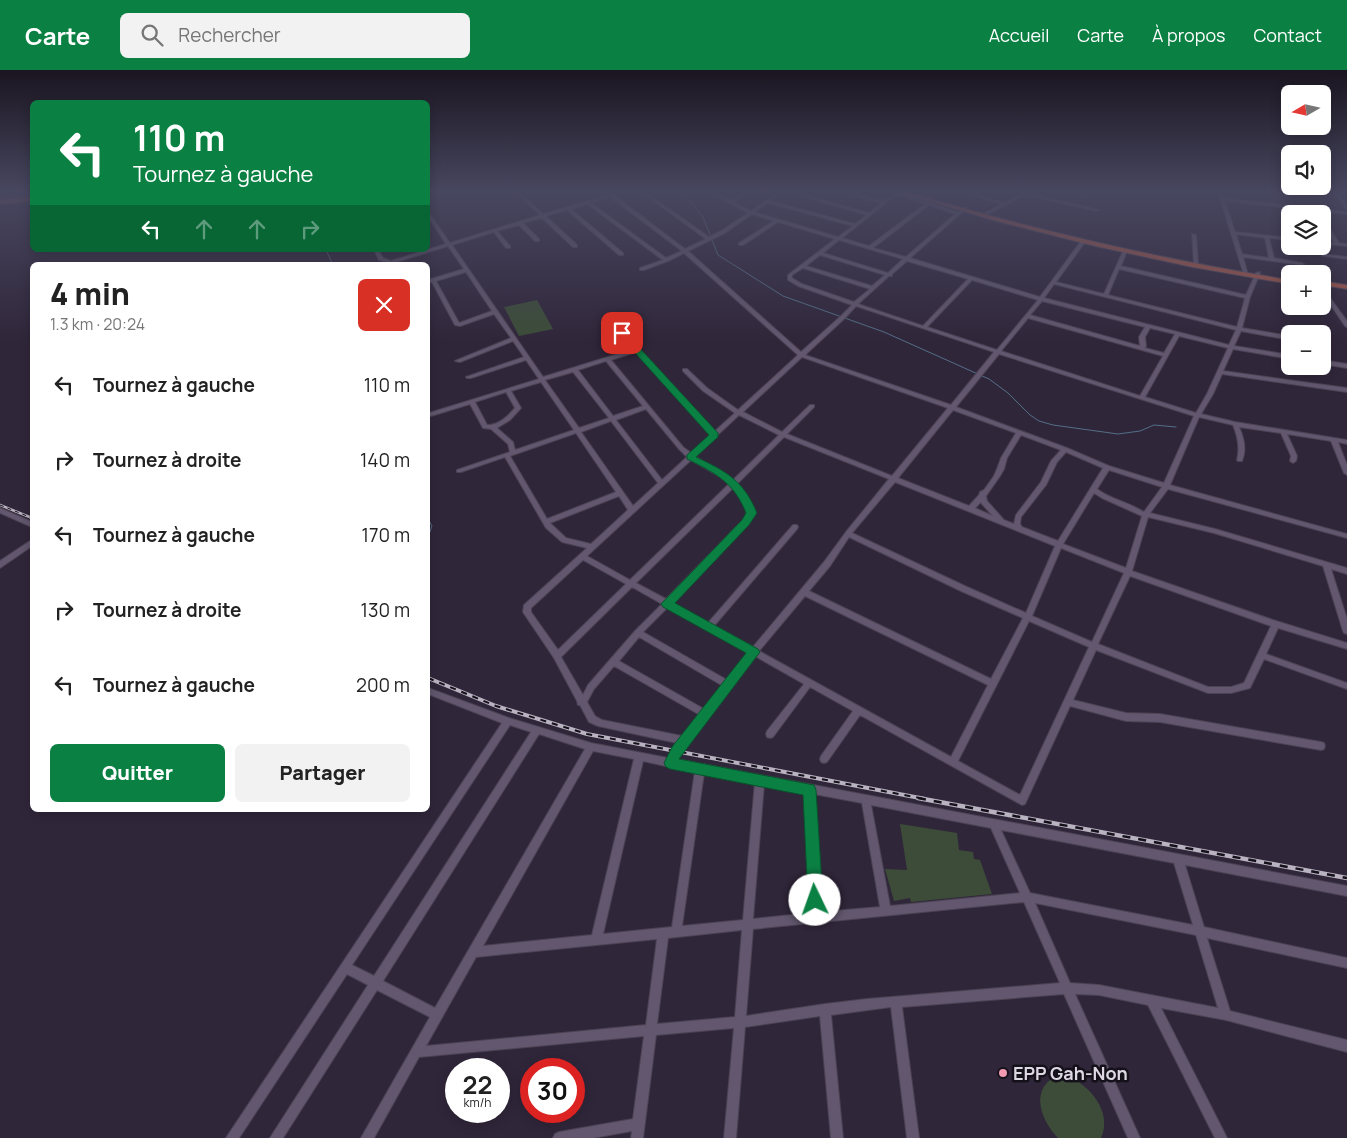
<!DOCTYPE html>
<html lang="fr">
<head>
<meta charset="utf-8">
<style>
	body { margin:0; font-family:Manrope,sans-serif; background:#f2f2f2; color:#222; height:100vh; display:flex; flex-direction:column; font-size:19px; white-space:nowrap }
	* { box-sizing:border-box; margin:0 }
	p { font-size:16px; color:#767676 }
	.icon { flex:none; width:28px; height:28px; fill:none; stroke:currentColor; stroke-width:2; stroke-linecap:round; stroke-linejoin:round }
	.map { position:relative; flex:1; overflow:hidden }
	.side { position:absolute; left:30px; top:192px; width:400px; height:550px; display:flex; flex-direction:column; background:#fff; border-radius:8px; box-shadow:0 2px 12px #0003 }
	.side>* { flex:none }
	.banner { position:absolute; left:30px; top:30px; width:400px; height:152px; border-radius:8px; box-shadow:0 2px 12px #0003; background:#0b8043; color:#fff; overflow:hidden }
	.needle { width:32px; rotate:261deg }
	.tools { position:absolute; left:1281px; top:15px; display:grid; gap:10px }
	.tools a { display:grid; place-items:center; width:50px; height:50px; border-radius:8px; background:#fff; box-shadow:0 2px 12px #0003; font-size:25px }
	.speed { position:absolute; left:445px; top:988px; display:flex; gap:10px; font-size:25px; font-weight:700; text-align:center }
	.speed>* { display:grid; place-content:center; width:65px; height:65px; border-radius:50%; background:#fff; box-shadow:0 2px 12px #0003; line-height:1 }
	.speed small { font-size:12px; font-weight:400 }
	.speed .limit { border:8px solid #d22; background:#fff; color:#111 }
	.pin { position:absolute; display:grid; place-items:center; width:42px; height:42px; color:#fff; margin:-21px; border-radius:10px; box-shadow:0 2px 8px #0006 }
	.me { position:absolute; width:55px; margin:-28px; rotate:357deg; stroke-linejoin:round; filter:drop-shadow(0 0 4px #0008) }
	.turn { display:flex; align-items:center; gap:18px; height:105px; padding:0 20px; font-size:22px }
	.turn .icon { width:65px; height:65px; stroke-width:2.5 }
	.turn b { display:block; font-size:35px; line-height:42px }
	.lanes { display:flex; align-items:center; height:48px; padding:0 20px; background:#0003; justify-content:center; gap:25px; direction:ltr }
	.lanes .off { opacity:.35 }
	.round { display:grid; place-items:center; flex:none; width:52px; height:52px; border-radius:8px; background:#f2f2f2 }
	.summary { display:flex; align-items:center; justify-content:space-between; height:85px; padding:0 20px }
	h1 { font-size:30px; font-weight:800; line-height:38px }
	.primary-button { display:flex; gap:10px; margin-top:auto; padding:10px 20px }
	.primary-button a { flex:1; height:58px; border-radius:8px; background:#0b8043; color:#fff; font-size:20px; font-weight:800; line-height:58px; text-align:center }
	.primary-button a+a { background:#f2f2f2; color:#222 }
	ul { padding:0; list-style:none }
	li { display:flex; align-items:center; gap:15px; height:75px; padding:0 20px }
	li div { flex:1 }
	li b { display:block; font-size:19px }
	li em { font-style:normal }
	header { display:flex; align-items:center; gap:30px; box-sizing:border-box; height:70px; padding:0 25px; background:#0b8043; color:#fff }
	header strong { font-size:24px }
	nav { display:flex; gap:28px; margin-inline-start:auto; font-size:18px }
	.search { width:350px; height:45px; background:#f2f2f2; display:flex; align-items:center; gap:12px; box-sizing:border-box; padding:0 18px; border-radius:8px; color:#767676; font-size:19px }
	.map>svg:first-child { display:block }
	.green { fill:#3c4c38 }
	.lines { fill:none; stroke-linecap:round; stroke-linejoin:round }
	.stream { stroke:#536f87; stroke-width:1 }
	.minor-casing { stroke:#4b4354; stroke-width:2 }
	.major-casing { stroke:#4b4354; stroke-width:2 }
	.minor { fill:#62576e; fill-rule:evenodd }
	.major { fill:#a75847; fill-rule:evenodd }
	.rail-far2-casing { stroke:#b9b2c0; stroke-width:2.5 }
	.rail-far1-casing { stroke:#b9b2c0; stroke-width:4 }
	.rail-casing { stroke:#b9b2c0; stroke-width:4.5 }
	.rail-far2 { stroke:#15111a; stroke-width:1; stroke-dasharray:4; stroke-linecap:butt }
	.rail-far1 { stroke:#15111a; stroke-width:2; stroke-dasharray:6; stroke-linecap:butt }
	.rail { stroke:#15111a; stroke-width:2.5; stroke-dasharray:8; stroke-linecap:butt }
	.route { fill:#0b8043; stroke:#07532c }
	.poi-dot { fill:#f19ab2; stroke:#15111a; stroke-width:2 }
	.labels { text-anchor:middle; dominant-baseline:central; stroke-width:5; stroke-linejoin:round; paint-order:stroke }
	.near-poi-label { font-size:18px; font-weight:bold; fill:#ded8e5; stroke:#15111a; text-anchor:start }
</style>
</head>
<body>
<header>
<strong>Carte</strong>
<div class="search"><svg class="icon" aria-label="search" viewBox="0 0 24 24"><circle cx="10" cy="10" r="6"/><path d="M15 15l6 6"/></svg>Rechercher</div>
<nav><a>Accueil</a><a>Carte</a><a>À propos</a><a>Contact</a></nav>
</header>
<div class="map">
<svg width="1347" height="1068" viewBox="0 0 1347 1068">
	<rect width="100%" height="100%" fill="#30263a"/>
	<g class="green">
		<polygon points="537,230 553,259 519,266 504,237"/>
		<polygon points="900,754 957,763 959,780 973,782 974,789 980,790 992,824 911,832 910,828 894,831 885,799 907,800"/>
		<path d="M1065 1006C1089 1013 1113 1042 1101 1068H1058C1042 1052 1030 1022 1053 1008Z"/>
	</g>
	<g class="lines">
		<g class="stream">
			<polyline points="678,122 690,131 703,147 718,185 783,226 884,262 989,309 1008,323 1030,345 1039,351 1053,355 1118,364 1140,361 1154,355 1176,357"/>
			<polyline points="326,180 333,195"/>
			<polyline points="428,449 432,456 428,467"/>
		</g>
		<defs>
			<g id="minor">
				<path d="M515 122H519L543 144 608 125 605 122H609L612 124 623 122 614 125 685 179 706 169 641 122H645L709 167 721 161 748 143 708 122H713L730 130 746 122H751L733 132 751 141 764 132 765 130H767L779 122H783L771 131 855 154 867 145 787 122H793L869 143 881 133 843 123 842 122H848L884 131 896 122H900L957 142 964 137 967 138 910 188 1040 227 1081 171H1083L1085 172 1056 212 1104 224 1123 181 1125 180 1127 181 1121 196 1246 225 1256 203 1260 202V203L1250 227 1242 258 1290 266V270L1241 261 1234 276 1290 285V289L1233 279 1223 301 1347 318V322L1222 304 1213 324 1201 344 1235 352 1347 370V374L1338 372 1347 395V405L1344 403 1331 371 1287 364 1297 386 1296 391 1293 393 1290 391 1291 386 1281 363 1239 357C1244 368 1247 379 1242 391H1238L1237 390C1240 378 1238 367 1233 355L1199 347 1170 415 1347 464V468L1168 419 1150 443 1215 459 1347 498V504L1331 499 1347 549V564L1344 563 1343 561 1323 496 1214 463 1148 447 1132 501 1273 550 1347 573V579L1278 558 1266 584 1347 613V619L1264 589 1250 618 1231 623H1208L1096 580 1073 630 1126 643 1160 644 1321 672 1324 673 1325 676 1324 679 1321 680 1160 652 1126 651 1070 636 1025 734 1022 735 860 645 827 692 824 693 821 692 820 689 821 686 853 641 810 617 773 667 770 668 767 667 766 664 767 661 804 614 755 586 690 670 689 674C683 676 679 684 676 689L1347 816V826L1185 795 1204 857 1347 888V898L1207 868 1230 941 1347 970V982L1226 950 1161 938 1227 1068H1215L1148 935 1099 925 1075 924 1140 1068H1128L1064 924 902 937 919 1068H907L891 937 831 945 843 1068H831L820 946 745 957 736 1068H724L734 958 656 965 643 1068H631L632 1061 593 1068H553L555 1064 559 1062 633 1049 644 966 419 987 374 1068H361L430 947 377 920 283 1068H270L368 915 347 904 239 1068H226L502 653 428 624V618L509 648 591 673 668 688 677 673 598 656 589 652 580 635H578L577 631 554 588 523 542 524 535 587 478 562 472 546 458 505 387 461 402H457V400L510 382 508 374 491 359 483 358 470 334 431 346 428 344 429 343 539 309 526 290 471 308H467L466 307 524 287 513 271 460 292 455 291 511 268 494 244 460 256 455 255 432 212 428 213V211L431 209 464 199 448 176 387 195H380L387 192 379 190 374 180H378L383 188 391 191 446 174 428 146V143H429L450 173 540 145ZM897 124 925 134 869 176 842 168ZM610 127 682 181 666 188 591 133ZM768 133 853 156 838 167 754 142ZM587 134 663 190 640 198V200H644L668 191 684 183 798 285 738 340 707 318 687 299H683V301L703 321 735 343 714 362 624 262 619 263 634 279 543 307 452 175 494 162 506 178H510V176L497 161 519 155 535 171H539V169L523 153 542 148 573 177H577V175L546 146 567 140 619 185H623V183L571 139ZM929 135 955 144 906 187 873 178ZM752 144 774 151 739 173V175H743L778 152 835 169 788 205V210L798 216 852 235 841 246 801 282 688 181 725 163ZM839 170 903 189 888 203 823 183ZM820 185 885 205 872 216 806 196ZM907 191 968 209 923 256 858 234 889 206H892V204ZM803 198 870 219 854 232 802 214 792 208V205ZM1119 199 1245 228 1237 257 1108 225ZM466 202 492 241 459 253 436 211ZM972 210 1038 230 997 280 927 257ZM1054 214 1236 260 1229 275 1044 228ZM1042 231 1145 257 1139 267 1140 276 1030 245ZM856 236 994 282 951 335 805 285 845 248ZM1028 248 1163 286 1140 326 1001 281ZM1150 258 1175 264 1164 283 1145 278 1146 276 1145 267ZM1179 266 1228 278 1207 324 1196 343 1145 327ZM636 282 711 365 691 383 683 377 611 290ZM999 284 1194 346 1164 413 1109 396 1067 378 956 337ZM802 287 948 338 892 406 787 364 814 337V335H810L782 362 743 342ZM606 291 643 336 613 346 578 300ZM573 302 609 348 579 358 545 310ZM541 312 574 360 515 380 513 372 497 358 510 350 521 338 511 321ZM506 322 515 338C507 347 499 355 487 355L475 332ZM646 339 679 379 687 387 662 410 616 350ZM953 340 1016 363 1001 388 997 399 994 406 984 420 980 422 979 425 969 436 898 408ZM739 345 779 365 733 410 695 386ZM611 351 658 413 633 436 581 362ZM576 363 616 422 547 449 510 386ZM1021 365 1061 380 1051 391 1041 412 1016 445 1014 454 1004 450 987 431 986 426 1000 406 1004 399 1007 388ZM784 367 889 409 846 462 824 492 753 577 714 556 797 459 798 457 797 455H793L708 553 672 533 752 449C757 436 745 422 737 414ZM1066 382 1103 398 1058 471 1022 457 1020 454 1021 447 1046 415 1057 392ZM691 390 720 407 729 414 630 510 587 486ZM1109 400 1162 417 1144 442 1142 441C1128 432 1110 429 1097 419ZM895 412 1055 476 1026 543 967 517 852 463ZM733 418C740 425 748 435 747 446L666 529 636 513ZM1094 423 1102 428 1142 446 1126 498 1063 474ZM619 426 628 440 591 474 566 468 550 453ZM981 432 982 434 993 446 975 438ZM849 467 961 521 1023 548 991 609 809 521 830 496ZM1061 478 1124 503 1092 572 1032 546ZM583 490 626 514 558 580 531 542V538ZM1130 506 1271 556 1244 613 1231 617H1208L1098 574ZM632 517 662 534 635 561 588 615 583 625 561 587ZM805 526 988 615 951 687 759 581ZM668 537 749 583 727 610 643 562ZM1029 551 1089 577 1020 725 958 691ZM639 567 723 616 704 639 619 591ZM614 596 700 645 682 666 602 650 595 646 587 632 594 619ZM510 655 531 662 374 906 352 895ZM539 664 585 679 435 938 383 911ZM593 681 634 689 592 865 483 876ZM643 691 670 697 695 701 672 857 603 864ZM704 703 755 712 743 850 682 856ZM764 714 805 722 811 843 753 849ZM814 724 862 733 880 837 821 842ZM871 735 991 758 1020 823 890 836ZM1001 760 1174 793 1193 855 1030 823ZM1024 832 1060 913 867 929 825 934 746 946 753 859ZM1035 833 1196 865 1218 938 1099 915 1070 913ZM742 860 735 947 657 954 668 868ZM657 869 646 955 426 976 476 887Z"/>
				<polygon points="963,122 968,122 1005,133 1021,124 1014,122 1026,122 1028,123 1099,140 1097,141 1025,125 986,145 984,144 985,143 1001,134"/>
				<polygon points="1067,122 1073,122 1089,126 1087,127"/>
				<path d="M1218 122H1222L1224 128 1347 142V144L1225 131 1235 162 1290 168V170L1269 168 1274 188 1302 193 1304 194 1302 195 1243 187 1248 205 1246 206 1244 205ZM1236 164 1265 168 1269 188 1242 184Z"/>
				<polygon points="1334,122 1338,122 1347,135 1347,139 1346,139"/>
				<polygon points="1322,146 1339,173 1347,174 1347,176 1322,174 1322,172 1334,173 1322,152"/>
				<polygon points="1192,164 1196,165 1198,193 1196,194 1194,193"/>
				<polygon points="1322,184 1347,187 1347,189 1324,186 1322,186"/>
				<polygon points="1322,217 1347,251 1347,257 1345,256 1322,222"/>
				<polygon points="1322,290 1347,294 1347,298 1322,294"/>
				<polygon points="0,438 32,452 32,457 0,443"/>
				<polygon points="30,471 32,471 32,476 0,498 0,491"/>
			</g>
			<g id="major">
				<path d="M899 122H907C1033 160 1160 189 1290 210V214L1192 197 1095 176 996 151Z"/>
				<polygon points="32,127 32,131 0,134 0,130"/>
				<polygon points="1322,211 1347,215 1347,219 1322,215"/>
			</g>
		</defs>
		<use href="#minor" class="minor-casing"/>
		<use href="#major" class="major-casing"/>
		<use href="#minor" class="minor"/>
		<use href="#major" class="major"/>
		<defs>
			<polyline id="rail-far2" points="0,435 32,448"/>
			<polyline id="rail-far1" points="428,608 496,636 587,664 925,729"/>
			<polyline id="rail" points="918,728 1347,808"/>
		</defs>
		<use href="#rail-far2" class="rail-far2-casing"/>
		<use href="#rail-far1" class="rail-far1-casing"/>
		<use href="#rail" class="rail-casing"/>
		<use href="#rail-far2" class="rail-far2"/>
		<use href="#rail-far1" class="rail-far1"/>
		<use href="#rail" class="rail"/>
	</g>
	<linearGradient id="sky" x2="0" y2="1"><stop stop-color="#1a1520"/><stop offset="0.45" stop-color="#484760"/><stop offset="1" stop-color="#484760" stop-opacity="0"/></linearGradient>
	<rect width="1347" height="271" fill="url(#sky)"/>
	<path class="route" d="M619 261H624L718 363V367L696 387C726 401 744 411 757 443L749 455 675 533 758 579 760 582 679 689 814 715 816 720 823 830 821 835 815 837 810 835 808 830 803 725 670 699 666 697 664 693 672 677 746 583 663 537 661 534 742 450 746 443C734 412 715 403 687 389V385L709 365 619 265Z"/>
	<circle class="poi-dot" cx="1003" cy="1003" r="5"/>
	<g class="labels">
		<g class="near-poi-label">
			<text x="1013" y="1003">EPP Gah-Non</text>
		</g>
	</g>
</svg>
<div class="tools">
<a><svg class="needle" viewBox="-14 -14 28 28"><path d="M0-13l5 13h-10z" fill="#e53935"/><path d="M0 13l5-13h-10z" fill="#767676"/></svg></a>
<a><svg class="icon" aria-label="sound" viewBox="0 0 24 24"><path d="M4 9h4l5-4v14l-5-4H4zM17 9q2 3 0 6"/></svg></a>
<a><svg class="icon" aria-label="layers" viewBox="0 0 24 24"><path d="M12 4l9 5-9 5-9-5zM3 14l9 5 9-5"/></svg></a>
<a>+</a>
<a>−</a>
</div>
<div class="speed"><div>22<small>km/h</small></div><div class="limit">30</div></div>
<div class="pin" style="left:622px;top:263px;background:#d93025"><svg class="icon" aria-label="arrive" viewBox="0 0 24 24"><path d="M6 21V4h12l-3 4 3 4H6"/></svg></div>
<svg class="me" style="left:815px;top:830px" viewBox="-20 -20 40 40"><circle r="19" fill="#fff"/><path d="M0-13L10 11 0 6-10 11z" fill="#0b8043"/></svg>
<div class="banner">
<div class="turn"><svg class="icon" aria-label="left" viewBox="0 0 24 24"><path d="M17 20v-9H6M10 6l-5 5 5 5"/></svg><div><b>110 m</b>Tournez à gauche</div></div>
<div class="lanes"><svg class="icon" aria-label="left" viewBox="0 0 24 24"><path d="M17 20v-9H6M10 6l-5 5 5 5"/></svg><svg class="icon off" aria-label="ahead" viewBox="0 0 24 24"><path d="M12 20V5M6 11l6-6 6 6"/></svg><svg class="icon off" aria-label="ahead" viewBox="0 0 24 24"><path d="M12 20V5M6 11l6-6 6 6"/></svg><svg class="icon off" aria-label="right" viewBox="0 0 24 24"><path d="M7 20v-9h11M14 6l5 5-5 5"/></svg></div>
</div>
<section class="side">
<div class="summary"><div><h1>4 min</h1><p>1.3 km · 20:24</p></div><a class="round" style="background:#d93025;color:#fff"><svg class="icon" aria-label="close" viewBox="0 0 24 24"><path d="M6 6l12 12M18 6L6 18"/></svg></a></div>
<ul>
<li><svg class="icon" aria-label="left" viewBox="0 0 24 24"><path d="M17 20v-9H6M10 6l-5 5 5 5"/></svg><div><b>Tournez à gauche</b></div><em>110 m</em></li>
<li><svg class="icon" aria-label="right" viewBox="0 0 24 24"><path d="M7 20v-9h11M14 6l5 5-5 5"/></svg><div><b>Tournez à droite</b></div><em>140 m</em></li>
<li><svg class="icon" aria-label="left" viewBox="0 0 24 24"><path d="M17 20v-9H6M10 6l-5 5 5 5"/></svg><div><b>Tournez à gauche</b></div><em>170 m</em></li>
<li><svg class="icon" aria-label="right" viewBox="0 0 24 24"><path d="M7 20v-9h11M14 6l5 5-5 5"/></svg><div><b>Tournez à droite</b></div><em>130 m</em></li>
<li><svg class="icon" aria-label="left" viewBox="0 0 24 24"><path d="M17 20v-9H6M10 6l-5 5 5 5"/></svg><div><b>Tournez à gauche</b></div><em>200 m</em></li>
</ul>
<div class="primary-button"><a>Quitter</a><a>Partager</a></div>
</section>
</div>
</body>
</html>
